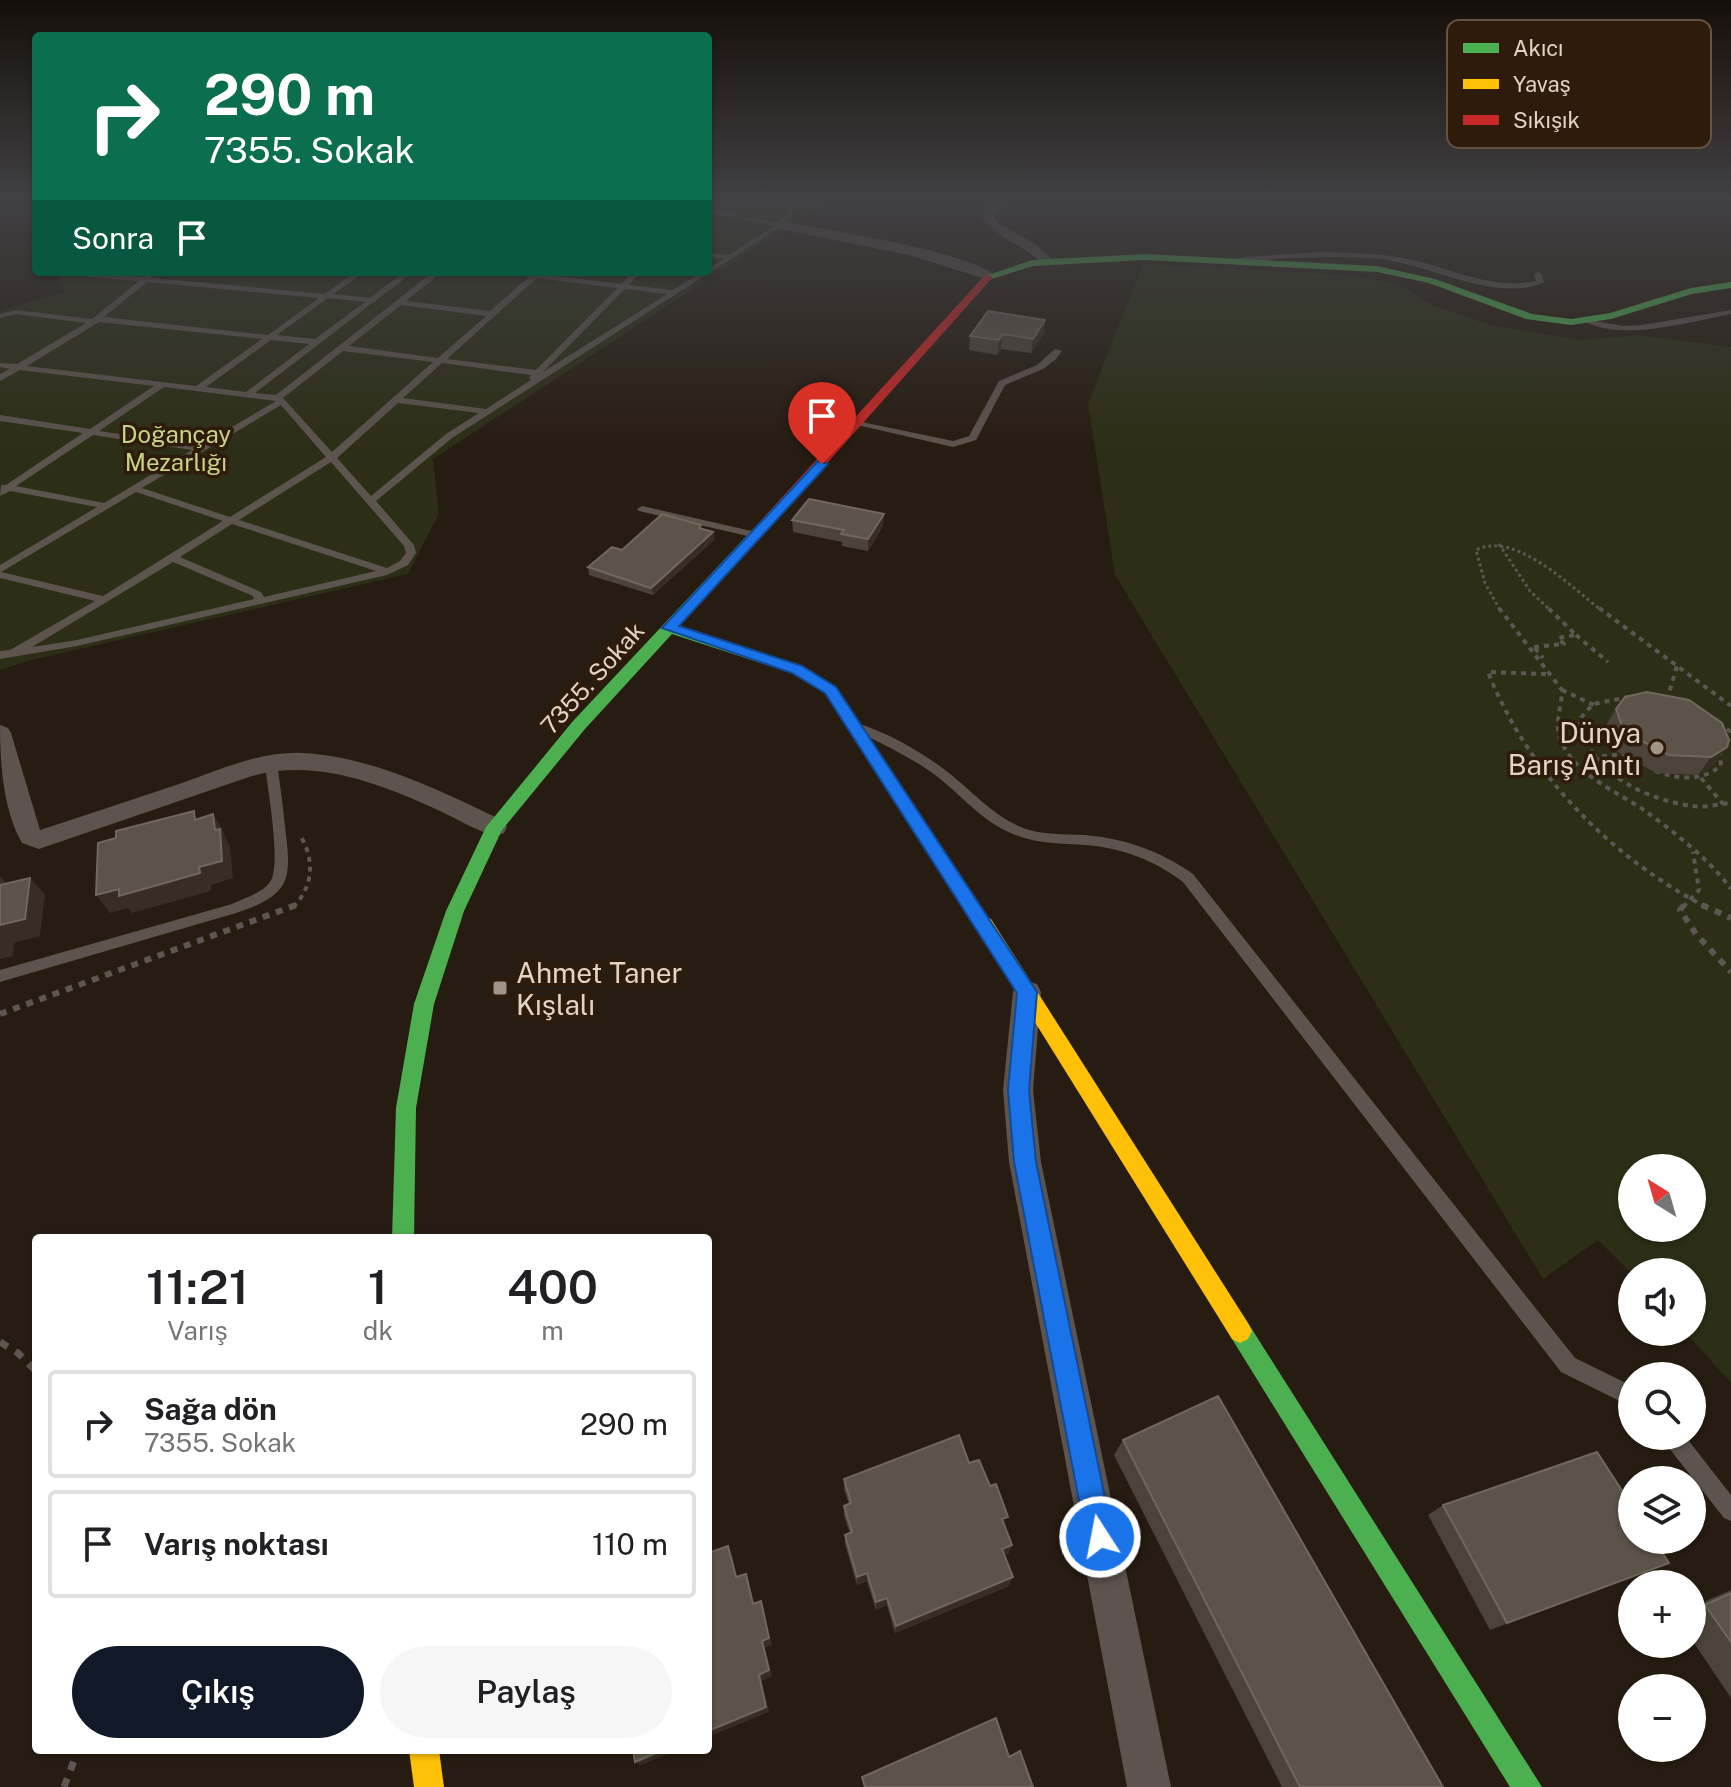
<!DOCTYPE html>
<html lang="tr">
<head>
<meta charset="utf-8">
<style>
	body { margin:0; font-family:"Public Sans",sans-serif; background:#f6f6f6; color:#202124; height:100vh; display:flex; flex-direction:column; font-size:30px; white-space:nowrap }
	* { box-sizing:border-box; margin:0 }
	p { font-size:26px; color:#757577 }
	.icon { flex:none; width:44px; height:44px; fill:none; stroke:currentColor; stroke-width:2; stroke-linecap:round; stroke-linejoin:round }
	.map { position:relative; flex:1; overflow:hidden }
	.side { position:absolute; left:32px; top:1234px; width:680px; height:520px; display:flex; flex-direction:column; background:#fff; border-radius:8px; box-shadow:0 2px 6px #0004 }
	.side>* { flex:none }
	.banner { position:absolute; left:32px; top:32px; width:680px; height:244px; border-radius:8px; box-shadow:0 2px 6px #0004; background:#0b6e4f; color:#fff; overflow:hidden }
	.needle { width:52px; rotate:323deg }
	.tools { position:absolute; left:1618px; top:1154px; display:grid; gap:16px }
	.tools a { display:grid; place-items:center; width:88px; height:88px; border-radius:50%; background:#fff; box-shadow:0 2px 6px #0004; font-size:40px }
	.pin { position:absolute; display:grid; place-items:center; width:68px; height:68px; color:#fff; margin:-82px -34px; border-radius:50% 50% 50% 0; rotate:-45deg; box-shadow:0 0 8px #0007 }
	.pin .icon { rotate:45deg }
	.me { position:absolute; width:88px; margin:-44px; rotate:349deg; stroke-linejoin:round; filter:drop-shadow(0 0 6px #0008) }
	.turn { display:flex; align-items:center; gap:28px; height:168px; padding:0 40px; font-size:36px }
	.turn .icon { width:104px; height:104px; stroke-width:2.5 }
	.turn b { display:block; font-size:56px; line-height:68px }
	.then { display:flex; align-items:center; height:76px; padding:0 40px; background:#0003; gap:16px; font-size:30px }
	.eta { display:flex; justify-content:space-evenly; align-items:center; height:136px; text-align:center }
	.eta b { font-size:48px; font-weight:600; line-height:56px }
	.primary-button { display:flex; gap:16px; margin-top:auto; padding:16px 40px }
	.primary-button a { flex:1; height:92px; border-radius:48px; background:#111827; color:#fff; font-size:32px; font-weight:600; line-height:92px; text-align:center }
	.primary-button a+a { background:#f6f6f6; color:#202124 }
	ul { padding:0; list-style:none }
	li { display:flex; align-items:center; gap:24px; height:108px; margin:0 16px 12px; padding:0 24px; border:4px solid #e0e0e0; border-radius:8px }
	li div { flex:1 }
	li b { display:block; font-size:30px }
	li em { font-style:normal }
	.map>svg:first-child { display:block }
	.green { fill:#2c2e16; fill-rule:evenodd }
	.lines { fill:none; stroke-linecap:round; stroke-linejoin:round }
	.path-far3 { stroke:#5e5652; stroke-width:3; stroke-dasharray:3 3; stroke-linecap:butt }
	.path-far2 { stroke:#5e5652; stroke-width:4; stroke-dasharray:5 5; stroke-linecap:butt }
	.path-far1 { stroke:#5e5652; stroke-width:6; stroke-dasharray:7 7; stroke-linecap:butt }
	.path { stroke:#5e5652; stroke-width:7; stroke-dasharray:9 9; stroke-linecap:butt }
	.lane { fill:#5d534f; fill-rule:evenodd }
	.street { fill:#5d534f; fill-rule:evenodd }
	.fast { fill:#4caf50; fill-rule:evenodd }
	.slow { fill:#ffc107; fill-rule:evenodd }
	.jam { fill:#c62828; fill-rule:evenodd }
	.wall { fill:#4c443a }
	.shaded-wall { fill:#372d23 }
	.building { fill:#5c5349; stroke:#71675d; stroke-width:2 }
	.route { fill:#1a73e8; stroke:#114b97; stroke-width:2 }
	.poi-dot { fill:#a09388; stroke:#2f1b09; stroke-width:3 }
	.labels { text-anchor:middle; dominant-baseline:central; stroke-width:7; stroke-linejoin:round; paint-order:stroke }
	.far-park-label { font-size:24px; fill:#c5d386; stroke:#2f1b09 }
	.far-street-label { font-size:24px; fill:#e1d3c8; stroke:#2f1b09 }
	.poi-label { font-size:28px; fill:#e1d3c8; stroke:#2f1b09; text-anchor:end }
	.key { fill:#2f1b09; stroke:#645242; stroke-width:2 }
	.key-label { font-size:22px; fill:#e1d3c8 }
</style>
</head>
<body>
<div class="map">
<svg width="1731" height="1787" viewBox="0 0 1731 1787">
	<rect width="100%" height="100%" fill="#271c11"/>
	<g class="green">
		<polygon points="708,200 829,200 433,459 439,514 408,574 27,661 0,670 0,311 66,292 58,279 66,272 708,272"/>
		<path d="M1143 264 1347 275 1396 283 1434 306 1493 326 1581 340 1638 335 1731 347V1383L1685 1332H1692V1272L1632 1274 1598 1240 1543 1279 1115 575 1088 404ZM1632 1168H1692V1228H1632Z"/>
	</g>
	<g class="lines">
		<g class="path-far3">
			<polyline points="1499,544 1530,591 1550,610"/>
			<path d="M1500 610 1485 583 1476 550C1515 530 1571 587 1601 610"/>
		</g>
		<g class="path-far2">
			<path d="M1499 608 1562 690C1562 706 1554 723 1560 739 1575 775 1614 790 1644 810 1674 832 1709 859 1731 889"/>
			<polyline points="1599,608 1731,706"/>
			<polyline points="1576,635 1608,662"/>
			<polyline points="1534,647 1564,644 1558,638 1576,635 1548,608"/>
			<polyline points="1535,648 1543,658"/>
			<path d="M1546 674 1488 672C1528 773 1610 857 1706 907"/>
			<polyline points="1562,690 1594,705"/>
			<path d="M1629 697 1593 704 1579 720C1588 772 1645 800 1693 806 1705 808 1719 804 1731 803"/>
			<polyline points="1667,700 1677,666"/>
			<polyline points="1719,723 1731,732"/>
			<polyline points="1592,757 1626,754"/>
			<path d="M1655 771C1679 779 1700 782 1721 766L1720 752"/>
			<polyline points="1701,778 1723,804"/>
			<path d="M293 907C313 888 315 860 301 837"/>
			<polyline points="1683,907 1699,890 1693,852"/>
		</g>
		<g class="path-far1">
			<polyline points="1684,905 1680,910 1696,934 1731,972"/>
			<polyline points="1702,905 1731,918"/>
			<polyline points="0,1014 296,905"/>
		</g>
		<g class="path">
			<polyline points="0,1342 18,1353 36,1371"/>
			<polyline points="64,1787 78,1750"/>
		</g>
		<g class="lane">
			<path d="M796 200H803L782 226 452 438 376 501 414 545 416 553 408 565 387 575 77 646 0 659V651L10 650 95 601 0 578V565L97 507 10 491 0 496 1 485H6L83 433 0 421V415L90 429 154 386 20 370 0 381V374L10 369 0 367V363L17 364 86 323 16 314 0 318V314L16 310 92 319 139 281 89 277 88 275 92 273 144 277 149 275 152 278 325 294 355 272H364L334 294 370 298 404 272H413L255 393 276 395 433 272H442L406 301 490 311 529 277 503 272H543L541 274 621 284 633 272H641L629 285 673 290 702 272H708V269L724 259 708 257V253L729 255 774 226 708 212V208L778 223ZM537 278 617 288 536 370 447 359ZM147 282 319 298 268 335 104 317ZM625 289 667 294 543 372ZM328 298 365 302 315 339 277 335ZM401 305 486 316 438 358 349 346ZM99 322 262 339 196 386 27 366ZM271 340 309 344 246 392 206 387ZM343 351 433 362 332 452 283 398ZM442 363 531 375 529 378 531 380 486 409 403 398ZM164 387 276 401 200 446 99 431ZM398 403 479 413 446 434 371 496 337 458ZM281 405 326 457 230 517 142 488ZM93 435 192 450 104 503 16 486ZM331 462 404 546 406 553 400 561 387 568 239 520ZM136 492 223 521 103 596 1 572ZM232 524 376 571 264 597 261 592 180 557ZM173 562 253 596 254 599 77 640 32 647Z"/>
			<path d="M1323 252C1350 253 1377 253 1403 258 1448 266 1489 291 1536 281L1534 274 1538 272 1542 274 1544 282C1498 304 1429 264 1380 259 1334 255 1289 258 1243 261L1239 259 1243 257Z"/>
			<path d="M1731 310V314C1689 322 1625 341 1585 322L1589 320 1623 326 1642 325Z"/>
			<polygon points="1055,349 1062,351 1056,359 1043,369 1005,385 976,440 953,447 853,424 857,421 953,441 969,436 999,381 1037,365"/>
			<polygon points="642,506 756,532 761,535 756,538 639,511 637,509"/>
			<path d="M863 725C892 735 925 754 949 773 973 792 993 816 1023 828 1042 835 1064 834 1084 835 1124 838 1160 851 1193 874L1575 1358 1632 1386V1407L1561 1372 1183 882C1154 860 1122 848 1086 845 1061 843 1037 844 1013 834 983 822 964 798 939 778 915 759 886 746 859 732L857 729Z"/>
			<path d="M271 759 277 763C280 784 283 806 285 827 292 880 291 895 236 913L0 982V970L232 904C245 898 262 893 270 882 282 865 267 787 265 763Z"/>
			<polygon points="1662,1436 1685,1436 1731,1495 1731,1521 1724,1518 1665,1443"/>
		</g>
		<g class="street">
			<path d="M995 200H1008L994 216 997 222 1038 246 1055 262 1053 265H1043C1025 244 996 240 981 216Z"/>
			<path d="M780 221C825 230 965 250 996 276L989 280 909 255 776 228V222Z"/>
			<path d="M0 725 8 728 11 733 40 830C87 815 133 799 179 784 219 770 260 751 303 753 374 757 440 791 504 821L507 827 504 833 495 836C475 830 457 819 438 810 380 784 317 758 252 776L39 849 22 843C3 810 0 763 0 725Z"/>
			<polygon points="1027,981 1037,984 1041,992 1033,1090 1041,1162 1171,1787 1127,1787 1009,1162 1003,1090 1013,992 1017,984"/>
		</g>
		<g class="fast">
			<polygon points="1145,254 1377,266 1435,279 1532,314 1571,319 1610,313 1691,288 1731,282 1731,288 1692,294 1611,319 1571,325 1526,319 1429,283 1377,272 1145,260 1033,266 988,280 983,277 1032,260"/>
			<polygon points="760,526 765,527 765,533 679,626 802,667 835,687 993,924 991,929 977,929 825,693 792,673 672,634 585,729 502,830 464,911 434,1004 416,1108 414,1238 392,1238 396,1108 414,1004 446,911 486,827 573,721 755,527"/>
			<polygon points="1240,1319 1248,1323 1542,1787 1510,1787 1232,1339 1228,1331 1232,1323"/>
		</g>
		<g class="slow">
			<polygon points="984,917 991,919 1248,1323 1252,1331 1248,1339 1240,1343 1232,1339 977,929 975,924 977,919"/>
			<polygon points="409,1750 439,1750 444,1787 414,1787"/>
		</g>
		<polygon class="jam" points="985,275 993,277 765,533 755,533 755,527"/>
	</g>
	<g class="wall">
		<polygon points="1045,320 1044,334 1031,353 1001,349 997,355 969,350 970,336"/>
		<polygon points="884,514 883,526 868,551 842,546 842,542 793,532 792,520"/>
		<polygon points="701,525 702,529 713,532 714,540 653,595 589,575 588,567 622,550"/>
		<polygon points="1616,709 1727,747 1713,765 1698,775 1656,773 1618,752 1610,744 1605,727"/>
		<polygon points="1123,1440 1443,1787 1282,1787 1114,1455"/>
		<polygon points="969,1463 1005,1526 1012,1545 1008,1554 1005,1555 1009,1586 895,1633 887,1605 876,1610 867,1581 857,1585 845,1544 845,1535 850,1533 844,1516 844,1506 849,1504 844,1489 844,1479"/>
		<polygon points="1443,1505 1669,1563 1490,1630 1428,1515"/>
		<polygon points="1731,1590 1731,1698 1692,1640 1692,1607"/>
	</g>
	<g class="shaded-wall">
		<polygon points="1045,320 1044,334 1031,353 1033,339"/>
		<polygon points="1003,334 1001,349 997,355 999,340"/>
		<polygon points="884,514 883,526 868,551 868,539"/>
		<polygon points="713,532 714,540 653,595 651,588"/>
		<polygon points="1727,747 1713,765 1698,775 1711,757"/>
		<polygon points="213,814 224,832 225,837 230,847 233,878 211,885 211,891 132,913 128,908 110,913 96,895 199,867 215,830"/>
		<polygon points="0,876 14,892 0,889"/>
		<polygon points="30,878 45,895 40,936 14,943 13,956 0,959 0,925"/>
		<polygon points="1012,1545 1008,1554 999,1558 1002,1549"/>
		<polygon points="728,1546 732,1555 739,1586 736,1577"/>
		<polygon points="867,1573 867,1581 857,1585 857,1577"/>
		<polygon points="1013,1577 1009,1586 895,1633 896,1626"/>
		<polygon points="887,1598 887,1605 876,1610 876,1602"/>
		<polygon points="761,1601 772,1645 765,1648 772,1676 762,1681 769,1712 708,1737 708,1731 759,1675 762,1641"/>
		<polygon points="663,1750 678,1750 641,1765 635,1762"/>
	</g>
	<g class="building">
		<polygon points="988,311 1045,320 1033,339 1003,334 999,340 970,336"/>
		<polygon points="809,499 884,514 868,539 841,534 844,530 792,520"/>
		<polygon points="662,514 701,525 699,528 713,532 651,588 588,567 612,547 622,550"/>
		<polygon points="1647,692 1689,700 1722,723 1729,740 1727,747 1711,757 1669,755 1630,735 1622,726 1616,709 1625,697"/>
		<polygon points="194,811 195,820 213,814 215,830 220,829 222,861 199,867 200,873 119,896 119,889 96,895 98,843 116,838 116,831"/>
		<polygon points="30,878 25,919 0,925 0,885"/>
		<polygon points="1218,1396 1443,1787 1300,1787 1123,1440"/>
		<polygon points="959,1435 969,1463 979,1460 990,1486 996,1484 1008,1517 1002,1519 1012,1545 1002,1549 1013,1577 896,1626 887,1598 876,1602 867,1573 857,1577 845,1535 852,1532 844,1506 851,1503 844,1479"/>
		<polygon points="1597,1452 1632,1506 1632,1540 1654,1540 1669,1563 1507,1623 1443,1505"/>
		<polygon points="728,1546 736,1577 746,1574 753,1604 761,1601 769,1638 762,1641 769,1670 759,1675 766,1707 708,1731 708,1553"/>
		<polygon points="1731,1593 1731,1642 1705,1605"/>
		<polygon points="996,1718 1009,1757 1020,1751 1033,1787 865,1787 862,1777"/>
		<polygon points="633,1750 663,1750 635,1762"/>
	</g>
	<linearGradient id="sky" x2="0" y2="1"><stop stop-color="#150f09"/><stop offset="0.44" stop-color="#414043"/><stop offset="1" stop-color="#414043" stop-opacity="0"/></linearGradient>
	<rect width="1731" height="450" fill="url(#sky)"/>
	<polygon class="route" points="818,461 828,464 679,626 802,666 836,687 1037,992 1029,1090 1036,1162 1113,1537 1109,1546 1100,1550 1090,1546 1086,1537 1014,1162 1008,1090 1017,993 825,693 792,673 662,628"/>
	<g class="poi-dot">
		<circle cx="1657" cy="748" r="8"/>
		<rect x="492" y="980" width="16" height="16" rx="4"/>
	</g>
	<g class="labels">
		<g class="far-park-label">
			<text x="176" y="434">Doğançay<tspan x="176" dy="28">Mezarlığı</tspan></text>
		</g>
		<g class="far-street-label">
			<text transform="translate(592 678) rotate(-48)">7355. Sokak</text>
		</g>
		<g class="poi-label">
			<text x="1641" y="732">Dünya<tspan x="1641" dy="32">Barış Anıtı</tspan></text>
			<text x="516" y="972" text-anchor="start">Ahmet Taner<tspan x="516" dy="32">Kışlalı</tspan></text>
		</g>
	</g>
	<rect x="1447" y="20" width="264" height="128" rx="12" class="key"/>
	<rect x="1463" y="43" width="36" height="10" fill="#4caf50"/>
	<rect x="1463" y="79" width="36" height="10" fill="#ffc107"/>
	<rect x="1463" y="115" width="36" height="10" fill="#c62828"/>
	<g class="key-label">
		<text x="1513" y="56">Akıcı</text>
		<text x="1513" y="92">Yavaş</text>
		<text x="1513" y="128">Sıkışık</text>
	</g>
</svg>
<div class="tools">
<a><svg class="needle" viewBox="-14 -14 28 28"><path d="M0-13l5 13h-10z" fill="#e53935"/><path d="M0 13l5-13h-10z" fill="#757577"/></svg></a>
<a><svg class="icon" aria-label="sound" viewBox="0 0 24 24"><path d="M4 9h4l5-4v14l-5-4H4zM17 9q2 3 0 6"/></svg></a>
<a><svg class="icon" aria-label="search" viewBox="0 0 24 24"><circle cx="10" cy="10" r="6"/><path d="M15 15l6 6"/></svg></a>
<a><svg class="icon" aria-label="layers" viewBox="0 0 24 24"><path d="M12 4l9 5-9 5-9-5zM3 14l9 5 9-5"/></svg></a>
<a>+</a>
<a>−</a>
</div>
<div class="pin" style="left:822px;top:464px;background:#d93025"><svg class="icon" aria-label="arrive" viewBox="0 0 24 24"><path d="M6 21V4h12l-3 4 3 4H6"/></svg></div>
<svg class="me" style="left:1100px;top:1537px" viewBox="-20 -20 40 40"><circle r="17" fill="#1a73e8" stroke="#fff" stroke-width="3"/><path d="M0-11L8 9 0 5-8 9z" fill="#fff"/></svg>
<div class="banner">
<div class="turn"><svg class="icon" aria-label="right" viewBox="0 0 24 24"><path d="M7 20v-9h11M14 6l5 5-5 5"/></svg><div><b>290 m</b>7355. Sokak</div></div>
<div class="then">Sonra<svg class="icon" aria-label="arrive" viewBox="0 0 24 24"><path d="M6 21V4h12l-3 4 3 4H6"/></svg></div>
</div>
<section class="side">
<div class="eta">
<div><b>11:21</b><p>Varış</p></div>
<div><b>1</b><p>dk</p></div>
<div><b>400</b><p>m</p></div>
</div>
<ul>
<li><svg class="icon" aria-label="right" viewBox="0 0 24 24"><path d="M7 20v-9h11M14 6l5 5-5 5"/></svg><div><b>Sağa dön</b><p>7355. Sokak</p></div><em>290 m</em></li>
<li><svg class="icon" aria-label="arrive" viewBox="0 0 24 24"><path d="M6 21V4h12l-3 4 3 4H6"/></svg><div><b>Varış noktası</b></div><em>110 m</em></li>
</ul>
<div class="primary-button"><a>Çıkış</a><a>Paylaş</a></div>
</section>
</div>
</body>
</html>
